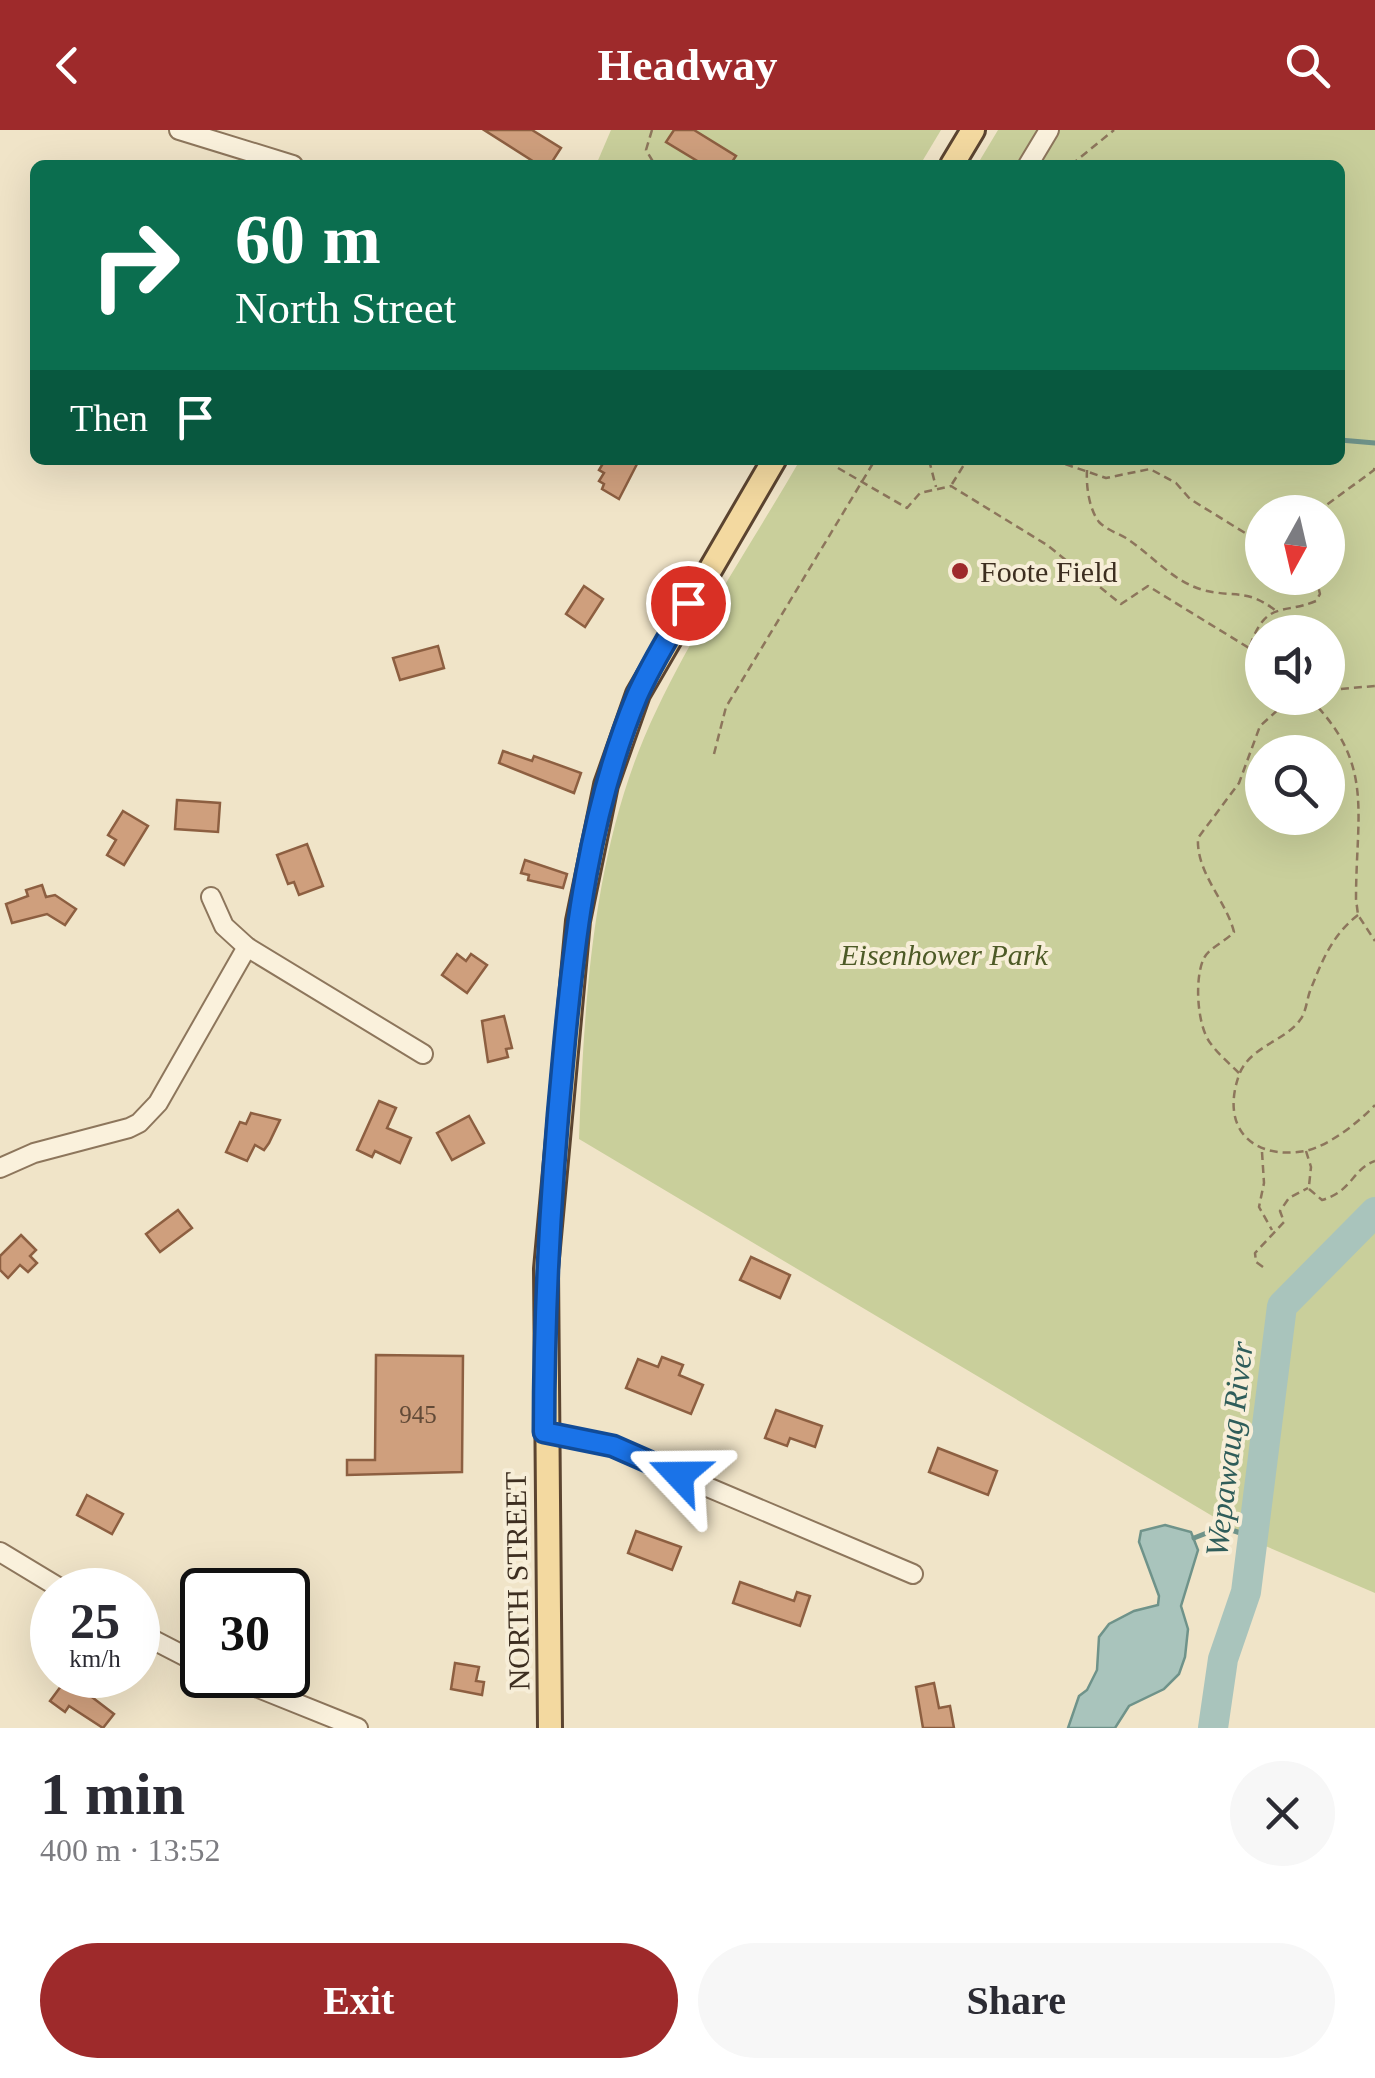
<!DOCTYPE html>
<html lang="en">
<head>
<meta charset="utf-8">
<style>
	body { margin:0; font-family:"Times New Roman",serif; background:#f7f7f7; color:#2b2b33; height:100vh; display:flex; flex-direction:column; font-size:38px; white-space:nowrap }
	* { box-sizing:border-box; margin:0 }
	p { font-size:32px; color:#7c7c81 }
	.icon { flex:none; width:55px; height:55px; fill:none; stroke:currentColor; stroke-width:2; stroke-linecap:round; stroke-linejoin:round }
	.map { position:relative; height:1598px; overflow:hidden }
	.panel { display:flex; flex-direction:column; background:#fff; flex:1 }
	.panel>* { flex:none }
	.guide { position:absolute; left:30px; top:30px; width:1315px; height:305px; border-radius:15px; box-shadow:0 10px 40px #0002; background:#0b6e4f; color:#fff; overflow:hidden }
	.needle { width:65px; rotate:188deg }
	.fabs { position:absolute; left:1245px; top:365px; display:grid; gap:20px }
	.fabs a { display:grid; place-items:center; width:100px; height:100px; border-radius:50%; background:#fff; box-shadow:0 10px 40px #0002; font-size:50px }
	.speed { position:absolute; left:30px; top:1438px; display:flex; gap:20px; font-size:50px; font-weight:700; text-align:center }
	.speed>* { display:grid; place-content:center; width:130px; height:130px; border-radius:50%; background:#fff; box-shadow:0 10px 40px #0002; line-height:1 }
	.speed small { font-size:25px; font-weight:400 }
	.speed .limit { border:5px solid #111; border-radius:15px; background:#fff; color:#111 }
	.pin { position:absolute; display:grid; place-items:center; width:85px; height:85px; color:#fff; margin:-42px; border:5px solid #fff; border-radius:50%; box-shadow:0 2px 10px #0007 }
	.me { position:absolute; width:110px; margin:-55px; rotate:293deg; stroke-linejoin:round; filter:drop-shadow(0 0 8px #0008) }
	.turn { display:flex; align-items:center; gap:35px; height:210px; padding:0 40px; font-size:45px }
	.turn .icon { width:130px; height:130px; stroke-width:2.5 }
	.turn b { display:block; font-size:70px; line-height:85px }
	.then { display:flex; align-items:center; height:95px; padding:0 40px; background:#0003; gap:20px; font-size:38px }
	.round { display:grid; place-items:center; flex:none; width:105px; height:105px; border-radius:52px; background:#f7f7f7 }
	.overview { display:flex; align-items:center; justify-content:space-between; height:170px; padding:0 40px }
	h1 { font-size:60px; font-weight:600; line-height:75px }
	.cta { display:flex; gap:20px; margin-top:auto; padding:20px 40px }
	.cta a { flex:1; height:115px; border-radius:60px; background:#9e2a2b; color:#fff; font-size:40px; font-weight:600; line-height:115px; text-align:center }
	.cta a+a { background:#f7f7f7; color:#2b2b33 }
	header { display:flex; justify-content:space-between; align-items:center; height:130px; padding:0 40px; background:#9e2a2b; color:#fff; font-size:45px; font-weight:600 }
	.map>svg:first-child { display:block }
	.green { fill:#c9cf9b; fill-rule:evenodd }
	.water { fill:#a9c4bc; stroke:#6f938a; stroke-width:2.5 }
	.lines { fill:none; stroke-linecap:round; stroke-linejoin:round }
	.stream { stroke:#6f938a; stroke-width:5 }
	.river { stroke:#a9c4bc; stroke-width:30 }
	.building { fill:#cf9f7d; stroke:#8d5f41; stroke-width:2.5 }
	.minor-casing { stroke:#8d765c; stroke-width:22 }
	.major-casing { stroke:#5b4430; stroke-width:28 }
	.path { stroke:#8d765c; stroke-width:2.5; stroke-dasharray:8 5; stroke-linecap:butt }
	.minor { stroke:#faf1dc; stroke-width:18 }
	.major { stroke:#f3d9a0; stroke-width:22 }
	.route-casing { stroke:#114b97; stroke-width:25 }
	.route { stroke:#1a73e8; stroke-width:18 }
	.poi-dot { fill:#9e2a2b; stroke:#f7eed8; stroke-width:4 }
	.labels { text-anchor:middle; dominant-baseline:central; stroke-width:8; stroke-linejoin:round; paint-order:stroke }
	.number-label { font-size:25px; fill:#624a37 }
	.poi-label { font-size:30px; fill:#3d2e20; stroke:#f7eed8; text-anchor:start }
	.park-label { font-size:30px; font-style:italic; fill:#4d5a26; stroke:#f7eed8 }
	.street-label { font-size:30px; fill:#3d2e20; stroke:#f7eed8 }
	.water-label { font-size:32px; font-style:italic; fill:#2f5d5a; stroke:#f7eed8 }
</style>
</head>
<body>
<header><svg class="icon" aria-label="back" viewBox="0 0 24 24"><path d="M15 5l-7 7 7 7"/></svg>Headway<svg class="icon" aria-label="search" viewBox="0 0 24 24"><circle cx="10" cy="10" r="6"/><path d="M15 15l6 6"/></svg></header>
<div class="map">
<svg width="1375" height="1598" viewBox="0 0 1375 1598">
	<rect width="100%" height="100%" fill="#f0e4c8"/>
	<g class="green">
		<polygon points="611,0 941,0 920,35 596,35"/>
		<path d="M998 0H1375V1463L1256 1412 579 1009C584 876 592 732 644 608 685 512 748 420 800 330H1340V35H977ZM1262 382H1328V448H1262ZM1262 502H1328V568H1262ZM1262 622H1328V688H1262Z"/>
	</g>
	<polygon class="water" points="1165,1395 1191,1402 1198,1420 1181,1476 1188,1499 1185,1527 1179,1544 1164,1559 1129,1576 1115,1598 1068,1598 1079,1566 1087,1560 1097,1540 1099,1507 1109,1494 1134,1481 1158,1475 1159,1466 1139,1412 1141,1401"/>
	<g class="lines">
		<g class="stream">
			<polyline points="1340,310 1375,313"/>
			<polyline points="1194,1408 1222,1397 1253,1407"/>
		</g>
		<polyline class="river" points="1213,1598 1223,1529 1246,1462 1282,1176 1375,1082"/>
	</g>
	<g class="building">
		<polygon points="484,0 532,0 561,18 550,35 539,35"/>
		<polygon points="674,0 694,0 736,26 730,35 704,35 666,12"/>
		<polygon points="605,330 630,330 637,334 619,369 602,359 604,354 599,351 604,343 599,340"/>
		<polygon points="584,456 603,469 585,497 566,484"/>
		<polygon points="438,516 444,538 400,550 393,528"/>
		<polygon points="503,621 532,631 534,626 581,643 574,663 499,633"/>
		<polygon points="177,670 220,673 218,702 175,699"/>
		<polygon points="123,681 148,696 124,735 107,725 116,710 108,705"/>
		<polygon points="307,714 323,756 299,765 294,752 288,754 277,725"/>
		<polygon points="525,730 567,744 563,758 528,750 529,745 521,743"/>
		<polygon points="42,755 46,767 55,765 76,779 65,795 47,784 12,793 6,774 28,766 26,760"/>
		<polygon points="457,824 466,831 471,824 487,835 467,863 442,845"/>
		<polygon points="504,886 512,918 506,919 508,927 488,932 482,891"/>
		<polygon points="379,971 396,978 387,998 411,1008 400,1033 375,1021 372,1027 357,1020"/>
		<polygon points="251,983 280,990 269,1013 264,1020 255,1015 247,1031 226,1022 240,992 246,994"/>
		<polygon points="469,986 484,1013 452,1030 437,1003"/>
		<polygon points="178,1080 192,1098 160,1122 146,1104"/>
		<polygon points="21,1105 36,1120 30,1126 37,1133 28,1142 20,1135 8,1148 0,1140 0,1126"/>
		<polygon points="751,1127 790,1145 780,1168 740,1150"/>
		<polygon points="376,1225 463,1226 462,1342 347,1345 347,1330 375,1330"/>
		<polygon points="662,1227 683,1235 679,1245 703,1255 691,1284 626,1258 638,1229 658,1237"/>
		<polygon points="776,1280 822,1296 815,1317 790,1308 787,1316 765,1308"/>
		<polygon points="938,1318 997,1341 988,1365 929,1342"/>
		<polygon points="87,1365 123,1384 112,1404 77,1385"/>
		<polygon points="636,1401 681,1417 672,1440 628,1423"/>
		<polygon points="740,1452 794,1471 797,1462 810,1466 800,1496 733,1473"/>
		<polygon points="455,1533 479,1537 476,1551 484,1552 482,1565 451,1559"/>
		<polygon points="67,1548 114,1584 103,1598 69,1576 65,1582 50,1571"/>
		<polygon points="934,1553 939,1578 950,1576 954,1598 923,1598 916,1557"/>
	</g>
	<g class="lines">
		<defs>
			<g id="minor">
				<polyline points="179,0 293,35"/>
				<polyline points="1028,35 1049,0"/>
				<polyline points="211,767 224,796 247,817 423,924"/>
				<polyline points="0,1038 34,1023 129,998 139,993 158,973 247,817"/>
				<polyline points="545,1302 613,1317 913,1444"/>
				<polyline points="0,1422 63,1460"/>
				<polyline points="138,1502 202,1535"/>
				<polyline points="226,1545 358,1598"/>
			</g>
			<g id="major">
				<polyline points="952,35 973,0"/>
				<polyline points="550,1598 546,1139 578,791 606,655 638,564 774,330"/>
			</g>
		</defs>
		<use href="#minor" class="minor-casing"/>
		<use href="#major" class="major-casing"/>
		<g class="path">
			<polyline points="652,0 646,20 655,35"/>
			<polyline points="1071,35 1114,0"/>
			<polyline points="929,330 936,357"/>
			<polyline points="1053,330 1106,348 1150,339 1176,353 1190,369 1258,411 1262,411"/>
			<polyline points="838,338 907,378 920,363 951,356 1047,415 1121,474 1148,456 1262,526"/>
			<path d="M1087 340C1086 356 1089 379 1099 392 1107 400 1117 403 1126 408 1152 425 1172 451 1203 460 1235 468 1247 458 1276 481"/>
			<polyline points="952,354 967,330"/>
			<polyline points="1317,382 1374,340 1375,334"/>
			<path d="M1250 516C1266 470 1282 485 1316 471L1320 464 1316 448"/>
			<polyline points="1328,560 1375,556"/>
			<path d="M1309 568C1375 633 1356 682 1356 769L1358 785 1375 811"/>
			<polyline points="714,624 726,577 875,330"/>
			<path d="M1358 785C1332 805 1322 831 1310 861 1307 869 1306 883 1300 890 1285 911 1249 917 1239 945 1220 999 1253 1030 1305 1021 1329 1016 1359 992 1375 975"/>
			<path d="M1239 943C1230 934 1219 925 1211 914 1197 897 1194 848 1204 828 1209 818 1226 811 1234 802 1226 770 1196 743 1198 708L1239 653 1260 596 1291 568"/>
			<polyline points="1306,1021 1311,1037 1309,1056"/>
			<polyline points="1262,1022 1264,1053 1259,1077 1272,1100"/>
			<path d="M1309 1059 1322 1070C1353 1061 1352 1039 1375 1031"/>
			<polyline points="1263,1137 1256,1132 1255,1123 1284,1092 1280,1081 1289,1068 1308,1058"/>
		</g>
		<use href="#minor" class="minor"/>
		<use href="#major" class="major"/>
	</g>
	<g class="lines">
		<defs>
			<path id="route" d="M679 1345 613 1316 544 1302C544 1177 551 1054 563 930 574 807 589 681 637 566 651 534 671 503 688 473"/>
		</defs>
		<use href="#route" class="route-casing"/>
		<use href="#route" class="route"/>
	</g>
	<circle class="poi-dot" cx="960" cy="441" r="10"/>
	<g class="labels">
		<g class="number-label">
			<text x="418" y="1284">945</text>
		</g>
		<g class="poi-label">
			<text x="980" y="441">Foote Field</text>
		</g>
		<g class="park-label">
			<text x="944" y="824">Eisenhower Park</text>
		</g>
		<g class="street-label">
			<text transform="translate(517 1451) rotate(-91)">NORTH STREET</text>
		</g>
		<g class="water-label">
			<text transform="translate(1229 1319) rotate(-83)">Wepawaug River</text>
		</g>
	</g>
</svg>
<div class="fabs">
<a><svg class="needle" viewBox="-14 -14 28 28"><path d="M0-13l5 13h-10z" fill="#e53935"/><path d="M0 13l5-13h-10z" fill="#7c7c81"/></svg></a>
<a><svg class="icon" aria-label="sound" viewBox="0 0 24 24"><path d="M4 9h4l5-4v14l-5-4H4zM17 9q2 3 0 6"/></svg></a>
<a><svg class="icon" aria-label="search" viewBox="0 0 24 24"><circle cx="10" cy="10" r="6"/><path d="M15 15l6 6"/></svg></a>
</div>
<div class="speed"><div>25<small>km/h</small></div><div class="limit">30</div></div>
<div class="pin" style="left:688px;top:473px;background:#d93025"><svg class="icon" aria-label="arrive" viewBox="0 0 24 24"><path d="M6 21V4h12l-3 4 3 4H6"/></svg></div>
<svg class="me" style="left:679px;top:1345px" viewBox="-20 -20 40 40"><path d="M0-17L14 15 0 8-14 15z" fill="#1a73e8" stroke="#fff" stroke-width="4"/></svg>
<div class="guide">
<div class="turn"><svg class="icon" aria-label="right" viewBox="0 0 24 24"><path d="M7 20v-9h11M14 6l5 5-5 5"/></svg><div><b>60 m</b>North Street</div></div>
<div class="then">Then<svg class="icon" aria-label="arrive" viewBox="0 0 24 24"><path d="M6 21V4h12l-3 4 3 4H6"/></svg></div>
</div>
</div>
<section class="panel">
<div class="overview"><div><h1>1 min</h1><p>400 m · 13:52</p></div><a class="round"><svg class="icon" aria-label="close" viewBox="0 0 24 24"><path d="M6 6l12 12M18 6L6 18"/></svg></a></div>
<div class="cta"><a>Exit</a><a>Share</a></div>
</section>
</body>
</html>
